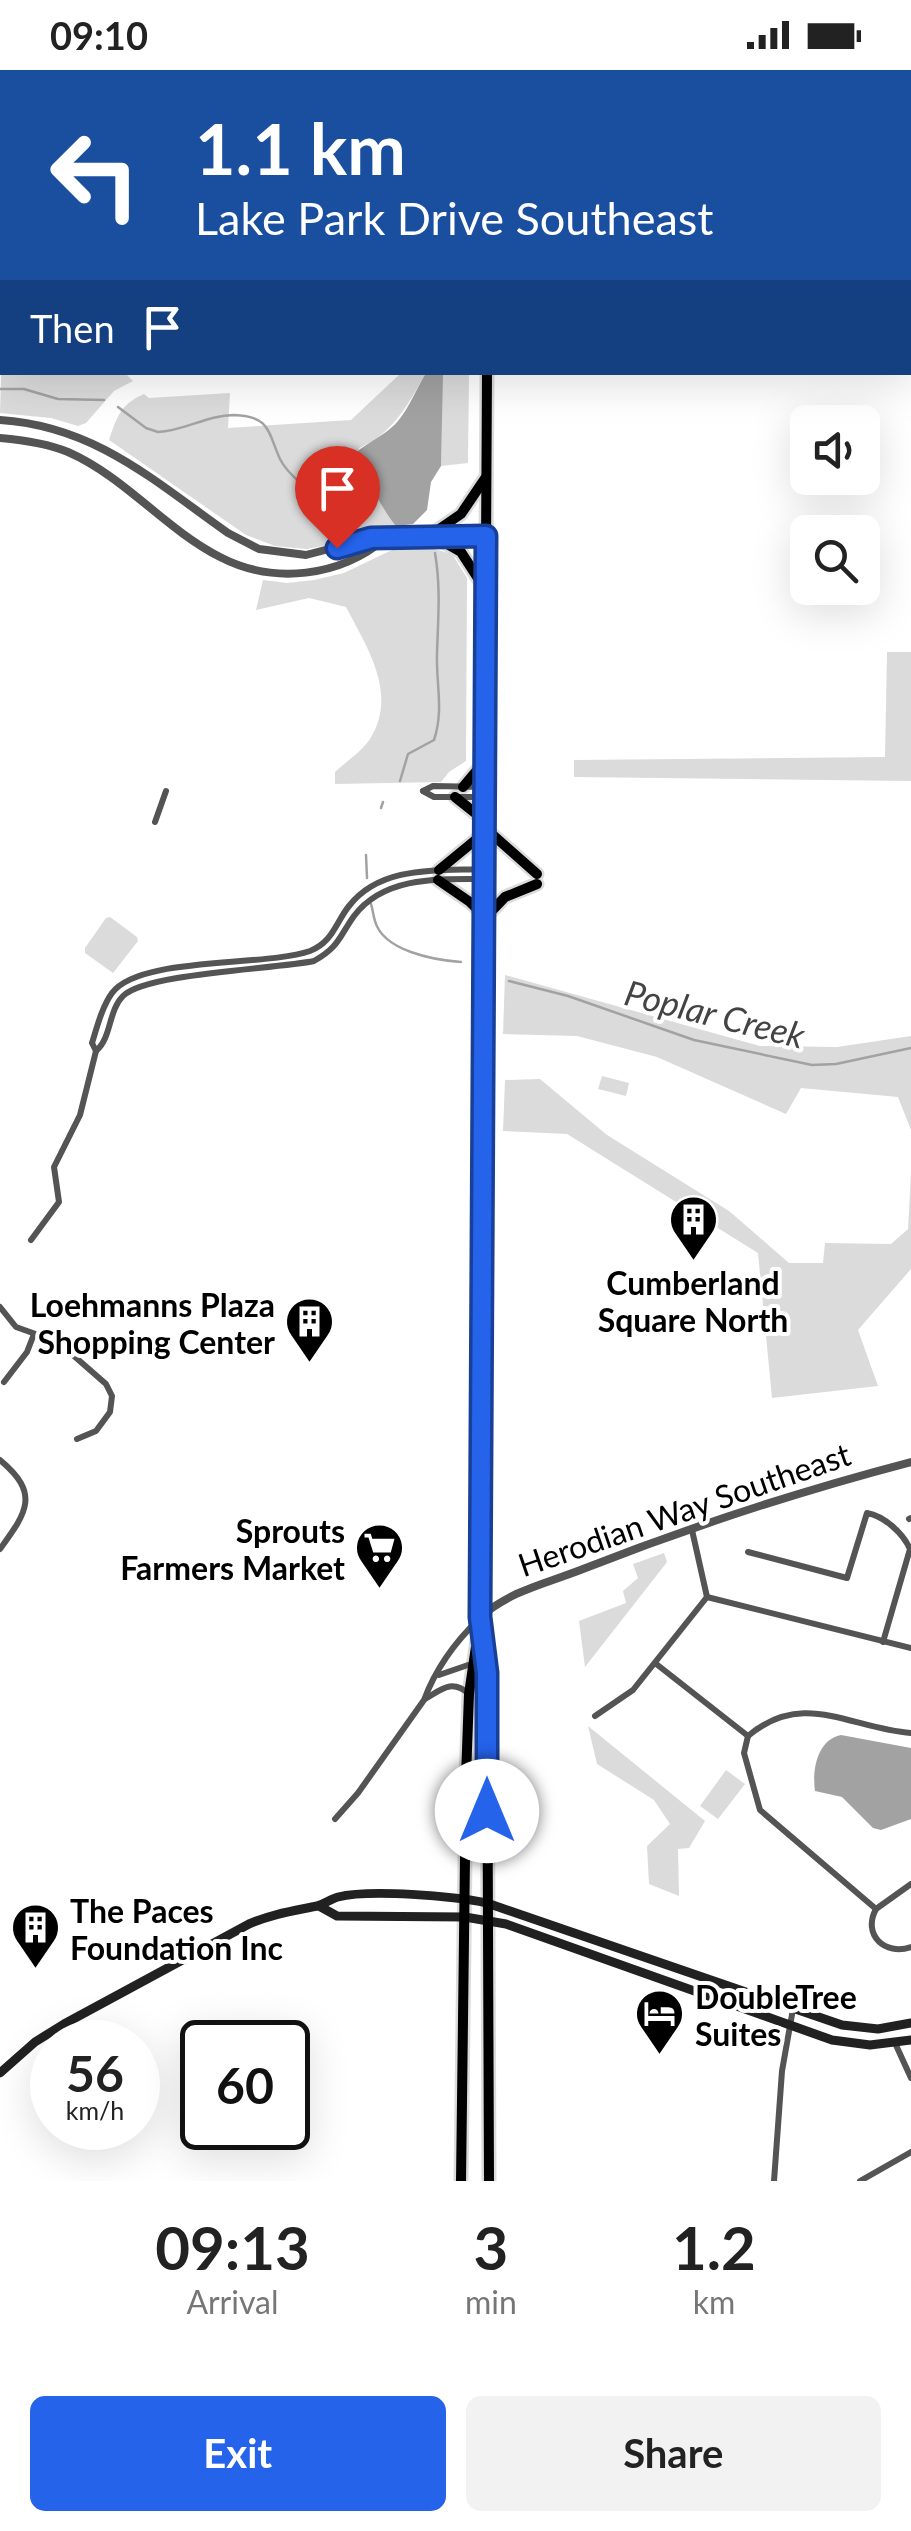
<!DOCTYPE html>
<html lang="en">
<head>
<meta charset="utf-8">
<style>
	body { margin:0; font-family:Lato,sans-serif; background:#f2f2f2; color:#222; height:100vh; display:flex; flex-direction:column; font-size:38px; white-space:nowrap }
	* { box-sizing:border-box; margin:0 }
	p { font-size:32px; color:#767676 }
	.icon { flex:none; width:55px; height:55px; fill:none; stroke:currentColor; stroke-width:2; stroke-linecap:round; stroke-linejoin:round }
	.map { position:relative; height:2111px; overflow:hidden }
	.details { display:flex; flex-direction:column; background:#fff; flex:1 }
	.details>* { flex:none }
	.hud { position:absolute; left:0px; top:0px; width:912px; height:305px; box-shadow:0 10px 40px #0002; background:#1a4fa0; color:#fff; overflow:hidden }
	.controls { position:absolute; left:790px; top:335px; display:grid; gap:20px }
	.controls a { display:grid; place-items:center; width:90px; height:90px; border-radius:15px; background:#fff; box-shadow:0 10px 40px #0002; font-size:50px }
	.speed { position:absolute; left:30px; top:1950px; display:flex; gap:20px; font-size:50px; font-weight:700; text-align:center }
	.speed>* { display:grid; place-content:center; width:130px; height:130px; border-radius:50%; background:#fff; box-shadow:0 10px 40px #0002; line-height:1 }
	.speed small { font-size:25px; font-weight:400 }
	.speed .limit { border:5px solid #111; border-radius:15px; background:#fff; color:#111 }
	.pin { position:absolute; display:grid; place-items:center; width:85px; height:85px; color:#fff; margin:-102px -42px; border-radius:50% 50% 50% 0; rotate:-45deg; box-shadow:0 0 10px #0007 }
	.pin .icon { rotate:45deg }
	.me { position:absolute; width:110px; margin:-55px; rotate:0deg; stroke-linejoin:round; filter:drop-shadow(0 0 8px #0008) }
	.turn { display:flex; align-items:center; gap:35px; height:210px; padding:0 30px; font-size:45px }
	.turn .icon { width:130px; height:130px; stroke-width:2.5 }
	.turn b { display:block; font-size:70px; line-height:85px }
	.then { display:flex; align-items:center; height:95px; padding:0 30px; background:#0003; gap:20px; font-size:38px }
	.eta { display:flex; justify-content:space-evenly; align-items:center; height:170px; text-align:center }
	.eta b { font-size:60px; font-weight:700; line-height:70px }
	.primary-button { display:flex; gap:20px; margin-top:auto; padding:20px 30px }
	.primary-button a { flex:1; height:115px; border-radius:15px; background:#2563eb; color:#fff; font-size:40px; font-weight:700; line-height:115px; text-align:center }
	.primary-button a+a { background:#f2f2f2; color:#222 }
	.status { display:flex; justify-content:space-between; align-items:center; height:70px; padding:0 50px; background:#fff; direction:ltr }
	.status svg { height:28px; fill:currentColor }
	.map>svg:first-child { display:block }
	.green { fill:#dbdbdb }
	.water { fill:#a2a2a2 }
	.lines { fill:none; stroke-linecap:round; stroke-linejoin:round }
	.stream { stroke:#a2a2a2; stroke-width:2.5 }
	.primary-casing { stroke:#dbdbdb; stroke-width:15 }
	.minor { stroke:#545454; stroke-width:6 }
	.tertiary { stroke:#545454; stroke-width:8 }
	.secondary { stroke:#212121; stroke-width:9 }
	.primary { stroke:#000; stroke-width:10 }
	.route-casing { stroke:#184099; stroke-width:25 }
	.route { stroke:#2563eb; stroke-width:18 }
	.labels { text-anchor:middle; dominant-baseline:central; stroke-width:8; stroke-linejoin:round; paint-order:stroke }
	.poi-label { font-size:32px; font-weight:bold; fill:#000; stroke:#fff; text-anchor:end }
	.street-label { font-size:32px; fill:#000; stroke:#fff }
	.water-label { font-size:35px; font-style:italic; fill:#434343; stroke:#fff }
</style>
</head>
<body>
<div class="status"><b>09:10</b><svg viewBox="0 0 49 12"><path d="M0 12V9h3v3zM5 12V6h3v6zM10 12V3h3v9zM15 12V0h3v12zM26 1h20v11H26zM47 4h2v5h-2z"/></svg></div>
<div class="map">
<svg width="911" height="2111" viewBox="0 0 911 2111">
	<rect width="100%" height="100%" fill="#fff"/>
	<g class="green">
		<polygon points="2,279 2,302 125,303 133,311 114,321 86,353 78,356 51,348 0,343"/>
		<path d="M401 303H426C408 334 394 363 359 378L362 411C376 420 384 443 396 456L353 464 329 475 306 479 275 476 246 465 109 370C117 346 121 334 144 324L149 328 230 323 228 358 351 350Z"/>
		<polygon points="442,303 469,303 468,393 441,396"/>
		<path d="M427 477 452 484 467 508 466 691 449 702 441 712 335 714V702C346 692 362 681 370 669 398 624 368 579 346 537L309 528 256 540 263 510 287 513 314 510 344 503 392 480Z"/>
		<polygon points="887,582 911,582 911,711 574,707 574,690 885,687"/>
		<polygon points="110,847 137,867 138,871 113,903 85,883 85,878 106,848"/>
		<polygon points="505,905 760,976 837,977 911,966 911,1060 898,1027 801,1018 786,1044 657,987 577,966 503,964"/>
		<polygon points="602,1006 629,1013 626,1026 598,1019"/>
		<polygon points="540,1009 607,1065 729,1141 789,1193 823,1193 825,1173 891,1174 908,1159 911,1103 911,1199 858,1260 878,1316 772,1328 758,1183 567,1064 503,1061 505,1010"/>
		<polygon points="664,1483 667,1492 585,1597 579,1551 626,1533 623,1521 638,1508 633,1494"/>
		<polygon points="588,1656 705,1751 689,1778 678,1779 679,1826 649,1814 647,1776 670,1754 654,1730 597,1694"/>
		<polygon points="726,1700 745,1714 718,1749 700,1736"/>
	</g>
	<g class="water">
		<path d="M426 303 443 304 441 396 431 412 427 440 413 454 396 456C384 443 376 420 362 411L353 414 347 409 345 399C354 375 382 370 398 351 409 338 417 318 426 303Z"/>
		<path d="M841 1665 911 1678V1749L881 1760 873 1758 842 1727 815 1721C812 1700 817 1670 841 1665Z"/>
	</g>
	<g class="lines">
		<g class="stream">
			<polyline points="0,319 24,319 58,329 104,330"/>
			<path d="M118 337 146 358 158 362C184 361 207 345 234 345 271 346 268 363 280 389 288 405 310 422 327 430L334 427 349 412"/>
			<path d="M400 711 408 684 434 670C444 640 436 614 437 584 438 549 441 518 435 483"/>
			<polyline points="381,738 383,732"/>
			<polyline points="366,785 367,808"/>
			<path d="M371 834C373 840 373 845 375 851 383 881 434 890 461 892"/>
			<polyline points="509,911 568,926 694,970 812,995 836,994 911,978"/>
		</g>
		<defs>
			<g id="primary">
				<polyline points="489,2 489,0"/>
				<polyline points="487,302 480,1547 487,1603 489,2111"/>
				<polyline points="429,466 461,444 486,407"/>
				<polyline points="433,466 461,482 483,516"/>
				<polyline points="463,717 484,692"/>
				<polyline points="455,727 484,750"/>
				<polyline points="485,758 537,804"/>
				<polyline points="439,800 484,763"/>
				<polyline points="438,810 470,832 484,846"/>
				<polyline points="484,849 505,827 537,814"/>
				<polyline points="461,2111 466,1707 469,1624 478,1563"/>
			</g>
		</defs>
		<use href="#primary" class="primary-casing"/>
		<g class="minor">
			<polyline points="423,721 434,727 484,727"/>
			<polyline points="423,721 433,716 485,717"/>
			<polyline points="155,752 166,721"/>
			<path d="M96 981 92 973C97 957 102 937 112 923 139 886 265 897 310 881 333 872 336 852 349 836 381 795 438 801 484 799"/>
			<path d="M31 1170 59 1132 54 1097 80 1045 96 981C112 967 108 941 123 926 146 903 276 899 314 891 339 877 339 867 354 846 384 806 439 809 484 809"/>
			<polyline points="0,1237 16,1257 58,1272 106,1314 112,1326 110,1342 96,1361 77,1369"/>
			<polyline points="4,1312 27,1282 34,1264"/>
			<path d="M0 1390C41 1424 26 1443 0 1479"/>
			<polyline points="909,1449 911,1448"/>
			<polyline points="692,1460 707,1527"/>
			<path d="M748 1482 847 1508 867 1443C884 1446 903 1463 910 1479L883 1572"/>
			<polyline points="707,1527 911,1578"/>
			<polyline points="655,1593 748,1666"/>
			<polyline points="439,1605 468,1595 487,1603"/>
			<path d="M425 1629C442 1619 452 1609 469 1624"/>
			<polyline points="595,1646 633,1620 707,1527"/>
			<polyline points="748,1666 744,1683 760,1740 876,1839 911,1814"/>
			<path d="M748 1666C804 1619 851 1659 911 1663"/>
			<path d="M335 1749 358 1723 424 1630C436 1598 455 1572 479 1549"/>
			<path d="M876 1839C862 1865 885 1886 911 1877"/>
			<polyline points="895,1973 911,2008"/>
			<polyline points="774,2111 782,2001 793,1939"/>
			<polyline points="860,2111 911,2082"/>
		</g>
		<g class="tertiary">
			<path d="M0 350C95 356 154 411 228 463L259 479 306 485 371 468 486 466"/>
			<path d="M0 368C23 370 46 373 68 382 125 407 165 459 220 487 274 515 340 507 386 468"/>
			<path d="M480 1547C512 1520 545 1514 583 1499 690 1457 800 1421 911 1392"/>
		</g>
		<g class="secondary">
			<polyline points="319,1836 337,1846 465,1847 506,1854 832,1970 870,1975 911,1970"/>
			<path d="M0 2003 35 1972 64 1954 249 1854C272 1844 293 1841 317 1836 324 1834 331 1829 338 1827 370 1819 453 1826 487 1833L842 1955 878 1959 911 1953"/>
		</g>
		<use href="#primary" class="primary"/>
	</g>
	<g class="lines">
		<defs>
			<polyline id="route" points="337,478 371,468 486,466 480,1547 487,1603 487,1741"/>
		</defs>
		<use href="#route" class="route-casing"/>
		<use href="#route" class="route"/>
	</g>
	<defs>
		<symbol id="building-pin" viewBox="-11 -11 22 30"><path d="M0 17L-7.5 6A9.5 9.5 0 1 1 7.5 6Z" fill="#000" stroke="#fff"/><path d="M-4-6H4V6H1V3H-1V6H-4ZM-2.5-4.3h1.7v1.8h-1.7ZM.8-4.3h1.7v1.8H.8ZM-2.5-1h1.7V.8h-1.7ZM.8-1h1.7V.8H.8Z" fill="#fff"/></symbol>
		<symbol id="supermarket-pin" viewBox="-11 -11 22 30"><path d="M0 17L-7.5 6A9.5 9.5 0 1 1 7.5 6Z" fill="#000" stroke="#fff"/><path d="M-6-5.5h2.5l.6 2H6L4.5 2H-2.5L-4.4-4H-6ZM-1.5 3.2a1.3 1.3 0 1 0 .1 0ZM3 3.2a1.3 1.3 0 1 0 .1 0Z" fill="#fff"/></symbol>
		<symbol id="hotel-pin" viewBox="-11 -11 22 30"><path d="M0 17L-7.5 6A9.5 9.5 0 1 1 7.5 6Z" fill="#000" stroke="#fff"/><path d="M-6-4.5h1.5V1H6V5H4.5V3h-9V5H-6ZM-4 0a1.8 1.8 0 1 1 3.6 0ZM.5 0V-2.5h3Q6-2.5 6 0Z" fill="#fff"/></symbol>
	</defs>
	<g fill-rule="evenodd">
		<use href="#building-pin" x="666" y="1122" width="55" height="75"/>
		<use href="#building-pin" x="282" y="1224" width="55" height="75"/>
		<use href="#supermarket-pin" x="352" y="1450" width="55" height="75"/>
		<use href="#building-pin" x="8" y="1830" width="55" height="75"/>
		<use href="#hotel-pin" x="632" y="1916" width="55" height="75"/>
	</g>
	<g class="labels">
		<g class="poi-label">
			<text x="693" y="1212" text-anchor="middle">Cumberland<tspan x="693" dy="37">Square North</tspan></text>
			<text x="275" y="1234">Loehmanns Plaza<tspan x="275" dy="37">Shopping Center</tspan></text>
			<text x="345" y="1460">Sprouts<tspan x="345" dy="37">Farmers Market</tspan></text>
			<text x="70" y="1840" text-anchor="start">The Paces<tspan x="70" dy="37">Foundation Inc</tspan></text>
			<text x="695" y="1926" text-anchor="start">DoubleTree<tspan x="695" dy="37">Suites</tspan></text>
		</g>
		<g class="street-label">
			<text transform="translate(684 1439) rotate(-19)">Herodian Way Southeast</text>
		</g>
		<g class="water-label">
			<text transform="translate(715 943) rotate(14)">Poplar Creek</text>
		</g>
	</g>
</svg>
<div class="controls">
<a><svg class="icon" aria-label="sound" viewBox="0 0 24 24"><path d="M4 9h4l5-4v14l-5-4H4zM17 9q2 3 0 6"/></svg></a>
<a><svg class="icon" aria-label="search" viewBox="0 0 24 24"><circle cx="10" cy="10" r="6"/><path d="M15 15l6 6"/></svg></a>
</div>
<div class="speed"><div>56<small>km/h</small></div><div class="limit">60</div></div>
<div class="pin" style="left:337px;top:478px;background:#d93025"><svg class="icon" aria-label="arrive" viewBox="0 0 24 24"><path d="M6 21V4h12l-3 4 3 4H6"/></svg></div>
<svg class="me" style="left:487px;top:1741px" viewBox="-20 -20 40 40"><circle r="19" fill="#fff"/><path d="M0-13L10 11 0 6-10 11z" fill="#2563eb"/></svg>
<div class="hud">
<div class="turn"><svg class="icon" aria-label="left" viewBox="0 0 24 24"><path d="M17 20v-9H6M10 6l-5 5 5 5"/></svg><div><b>1.1 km</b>Lake Park Drive Southeast</div></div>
<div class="then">Then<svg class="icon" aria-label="arrive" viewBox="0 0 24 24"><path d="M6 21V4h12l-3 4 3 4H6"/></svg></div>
</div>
</div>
<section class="details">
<div class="eta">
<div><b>09:13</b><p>Arrival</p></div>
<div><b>3</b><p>min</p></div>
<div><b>1.2</b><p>km</p></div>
</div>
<div class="primary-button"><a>Exit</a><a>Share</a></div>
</section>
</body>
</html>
